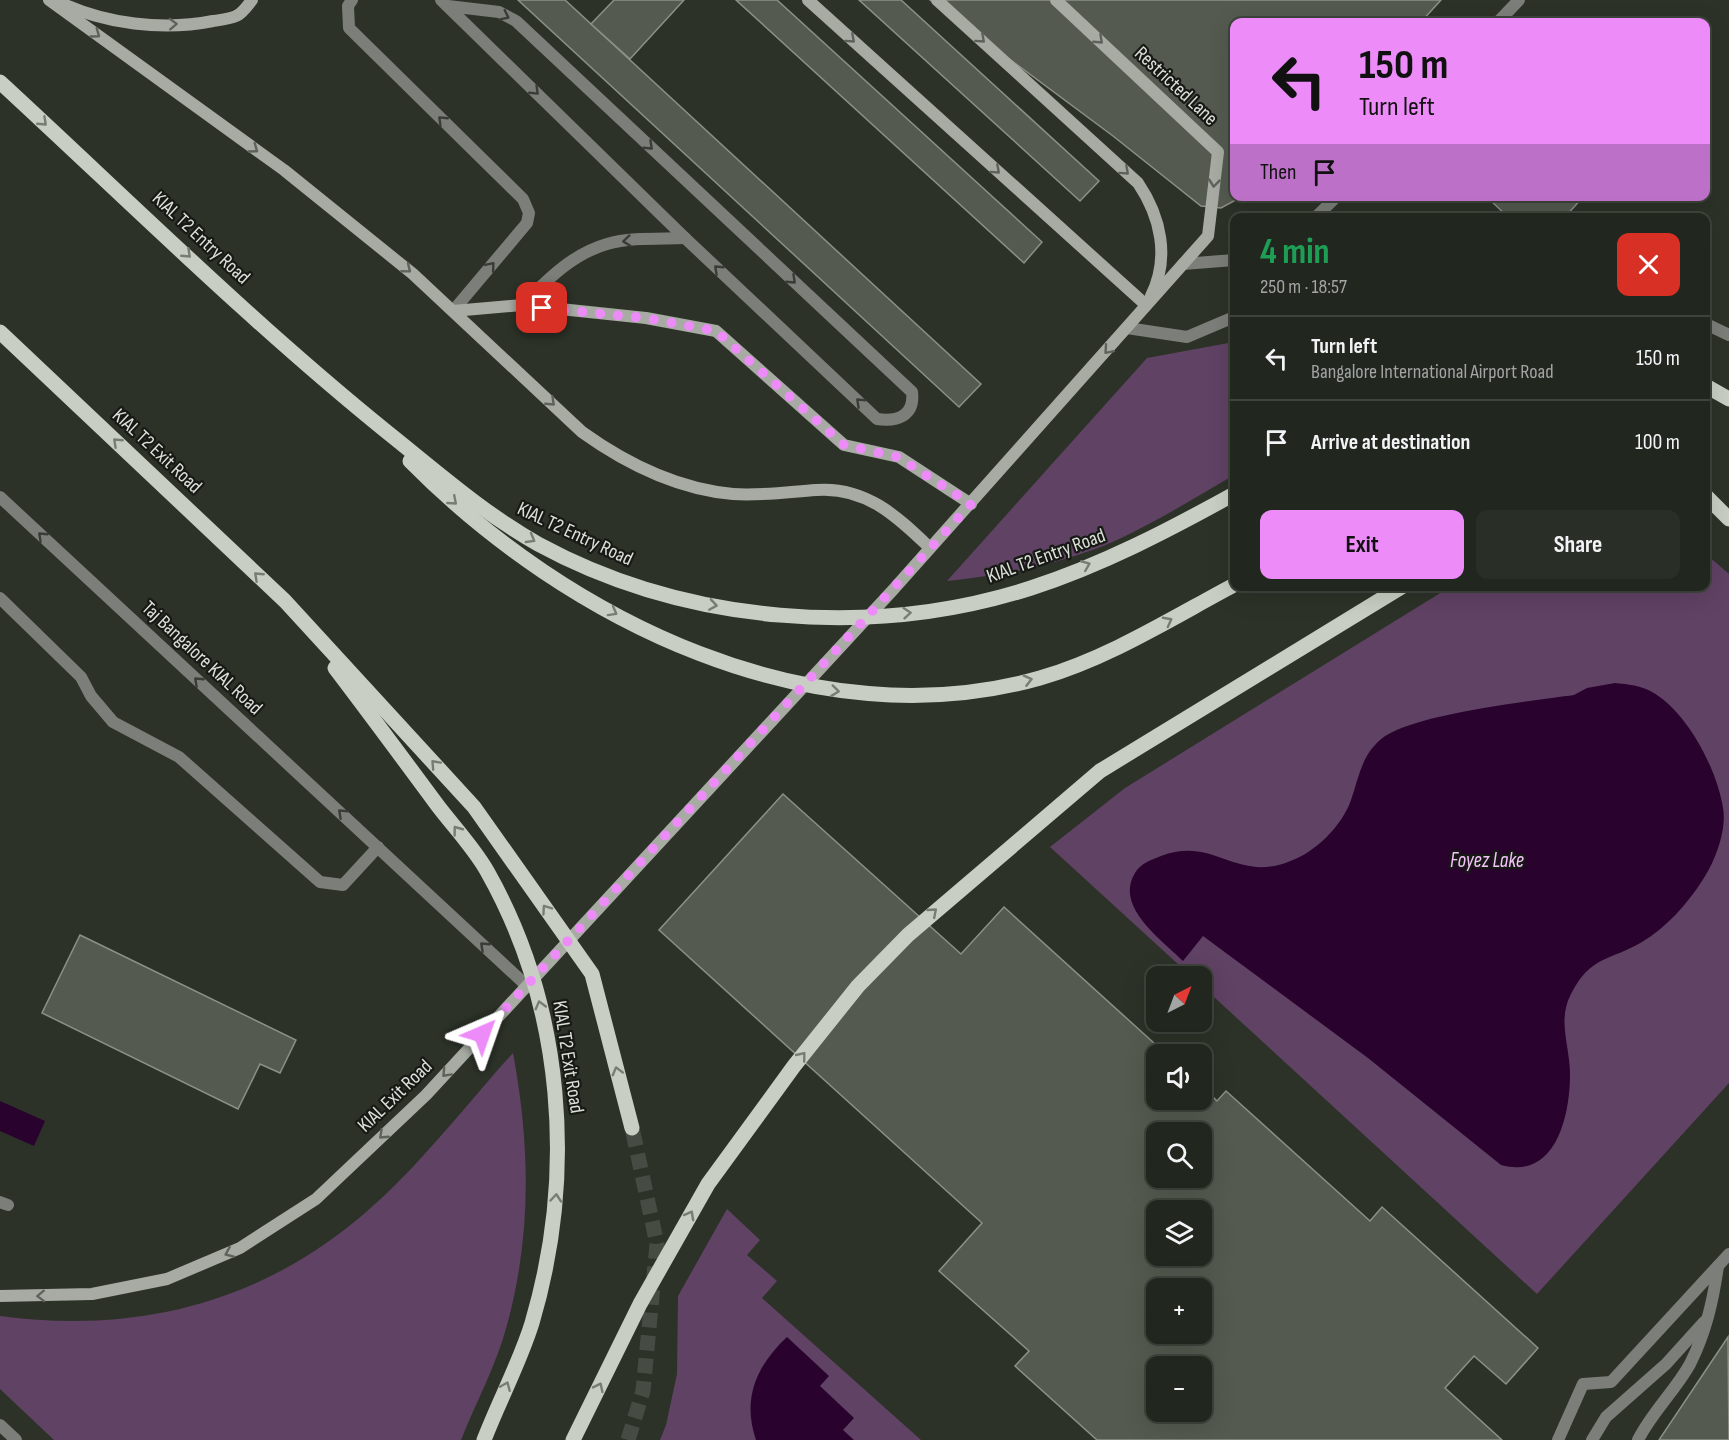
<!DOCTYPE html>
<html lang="en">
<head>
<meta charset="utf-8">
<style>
	body { margin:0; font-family:"Sofia Sans Condensed",sans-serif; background:#292e27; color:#f1f3f6; height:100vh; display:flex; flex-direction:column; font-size:22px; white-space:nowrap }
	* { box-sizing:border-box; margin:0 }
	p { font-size:20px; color:#a2a5a4 }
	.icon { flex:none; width:33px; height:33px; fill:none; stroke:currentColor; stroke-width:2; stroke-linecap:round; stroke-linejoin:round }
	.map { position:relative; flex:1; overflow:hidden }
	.panel { position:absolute; left:1230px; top:213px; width:480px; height:378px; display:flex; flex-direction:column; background:#21261e; border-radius:12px; box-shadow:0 6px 24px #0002,0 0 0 2px #3e433c }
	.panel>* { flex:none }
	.top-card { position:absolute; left:1230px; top:18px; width:480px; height:183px; border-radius:12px; box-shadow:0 6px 24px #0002,0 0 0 2px #3e433c; background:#ed8cf9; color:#111; overflow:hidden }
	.needle { width:39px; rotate:42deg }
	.tools { position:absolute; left:1146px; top:966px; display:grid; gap:12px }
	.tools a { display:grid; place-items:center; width:66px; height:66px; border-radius:12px; background:#21261e; box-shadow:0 6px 24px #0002,0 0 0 2px #3e433c; font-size:30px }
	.pin { position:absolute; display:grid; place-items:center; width:51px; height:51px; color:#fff; margin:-26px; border-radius:12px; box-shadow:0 3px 9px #0006 }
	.me { position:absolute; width:66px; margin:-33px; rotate:43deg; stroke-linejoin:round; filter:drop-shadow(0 0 4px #0008) }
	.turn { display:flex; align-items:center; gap:21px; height:126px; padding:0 30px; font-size:27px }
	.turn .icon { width:78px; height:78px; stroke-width:2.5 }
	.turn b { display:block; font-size:42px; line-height:51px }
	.then { display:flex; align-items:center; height:57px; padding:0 30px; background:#0003; gap:12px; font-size:22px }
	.round { display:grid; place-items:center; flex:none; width:63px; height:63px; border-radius:12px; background:#292e27 }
	.summary { display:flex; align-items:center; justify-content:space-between; height:102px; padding:0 30px }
	h1 { font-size:36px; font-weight:700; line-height:45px; color:#1e9e55 }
	.action { display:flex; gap:12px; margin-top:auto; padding:12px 30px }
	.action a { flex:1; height:69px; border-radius:12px; background:#ed8cf9; color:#111; font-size:24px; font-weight:700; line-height:69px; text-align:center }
	.action a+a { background:#292e27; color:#f1f3f6 }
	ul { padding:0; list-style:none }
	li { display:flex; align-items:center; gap:18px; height:84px; padding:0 30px; border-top:2px solid #3e433c }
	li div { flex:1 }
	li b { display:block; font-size:22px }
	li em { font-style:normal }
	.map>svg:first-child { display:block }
	.green { fill:#604264 }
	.water { fill:#29022e }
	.building { fill:#545a50; stroke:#8b9186; stroke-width:1.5; fill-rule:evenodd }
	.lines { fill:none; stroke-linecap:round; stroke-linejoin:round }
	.primary-tunnel { stroke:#464c43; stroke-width:15; stroke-dasharray:15 8; stroke-linecap:butt }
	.lane { stroke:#7c7f79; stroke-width:12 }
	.secondary { stroke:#a7aba3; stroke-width:12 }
	.primary { stroke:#c8cec3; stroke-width:15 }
	.oneway { stroke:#3a3d37 }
	.oneway2 { stroke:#5e625c }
	.oneway3 { stroke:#787d74 }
	.route { stroke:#ed8cf9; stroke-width:10; stroke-dasharray:0 18 }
	.labels { text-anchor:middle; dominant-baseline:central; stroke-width:4.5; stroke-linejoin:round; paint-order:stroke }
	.street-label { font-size:20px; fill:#dce0da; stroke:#161914 }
	.water-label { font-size:21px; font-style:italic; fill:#f6c2fc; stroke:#161914 }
</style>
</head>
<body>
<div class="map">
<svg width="1729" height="1440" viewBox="0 0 1729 1440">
	<rect width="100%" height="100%" fill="#2c3228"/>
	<g class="green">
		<path d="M1234 342V475C1196 497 1158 521 1117 540 1063 564 1005 575 947 581L1147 358Z"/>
		<polygon points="1706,554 1729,574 1729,1083 1537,1294 1202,986 1202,976 1191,976 1050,847 1125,788 1450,587 1706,586"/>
		<path d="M513 1053C530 1144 532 1234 507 1325 497 1364 476 1402 461 1440H54L0 1389V1316C136 1334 259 1304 365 1213 419 1167 465 1106 513 1053Z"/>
		<polygon points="727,1209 760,1240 747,1255 777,1281 762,1298 921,1440 660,1440 666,1425 677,1374 678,1296"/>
	</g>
	<g class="water">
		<path d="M1615 683C1625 684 1636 685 1646 689 1684 705 1717 768 1723 808 1727 830 1715 862 1702 881 1687 904 1666 928 1642 942 1610 961 1591 955 1571 994 1557 1020 1570 1046 1570 1074 1570 1116 1556 1180 1501 1165L1368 1058 1203 936 1183 961C1162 940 1114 907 1135 873 1141 863 1151 860 1161 856 1214 836 1235 882 1288 862 1315 853 1342 826 1351 800 1359 777 1361 757 1380 740 1409 714 1532 701 1574 695L1587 688Z"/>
		<polygon points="0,1101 45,1121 34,1146 0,1131"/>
		<path d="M787 1337 829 1376 820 1386 854 1418 843 1430 854 1440H756C742 1399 756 1366 787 1337Z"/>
	</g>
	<g class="building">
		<polygon points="518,0 565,0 981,384 959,407"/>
		<polygon points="614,0 684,0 630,59 591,24"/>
		<polygon points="736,0 777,0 1042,242 1024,263"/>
		<polygon points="859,0 901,0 1099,181 1080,201"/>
		<polygon points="930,0 1441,0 1421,22 1234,22 1234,196 1243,196 1221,208 1201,206 1113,136"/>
		<polygon points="1486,196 1584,196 1564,218 1509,218"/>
		<path d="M783 794 961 954 1004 907 1166 1054H1156V1100H1202V1086L1217 1101 1226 1091 1370 1221 1382 1207 1538 1348 1506 1384 1474 1356 1445 1388 1502 1440H1097L1015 1366 1029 1351 939 1271 982 1223 659 930ZM1156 1132H1202V1178H1156ZM1156 1210H1202V1256H1156ZM1156 1288H1202V1334H1156ZM1156 1366H1202V1412H1156Z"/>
		<polygon points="80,935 296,1040 280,1073 260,1064 238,1109 42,1013"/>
		<polygon points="1728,1337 1729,1440 1659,1440"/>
	</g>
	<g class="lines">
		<polyline class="primary-tunnel" points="628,1440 643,1391 657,1244 632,1128"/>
		<g class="lane">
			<polyline points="352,0 348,6 349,28 523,199 529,213 527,223 453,311"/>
			<path d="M441 0 685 238 877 419C897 422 915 416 912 392L516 21 499 12 448 6"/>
			<polyline points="1498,22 1519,0"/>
			<polyline points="1315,218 1337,196"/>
			<polyline points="1183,264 1234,260"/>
			<path d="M522 305C547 280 572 254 607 244 631 237 660 239 685 238"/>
			<polyline points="1706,324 1729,335"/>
			<polyline points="1127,328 1187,337 1234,317"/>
			<polyline points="0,497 527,986"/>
			<polyline points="0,598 81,677 91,696 113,722 179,757 320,882 343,885 378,847"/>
			<polyline points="0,1202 8,1205"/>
			<polyline points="0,1425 16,1440"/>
			<polyline points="1558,1440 1583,1384 1611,1382 1729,1254"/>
			<polyline points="1592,1440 1606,1417 1666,1364 1704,1322"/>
			<path d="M1638 1440C1652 1412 1675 1391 1690 1364 1706 1332 1713 1301 1718 1266"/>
		</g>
		<g class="secondary">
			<path d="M49 0 284 170 413 274 582 432C628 465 677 489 733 494 761 496 788 492 816 490 865 486 897 516 930 548"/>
			<polyline points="808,0 1146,305"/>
			<path d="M937 0 1138 183C1161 217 1170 258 1151 296"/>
			<path d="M59 2C105 24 163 31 213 21 220 20 230 19 236 16 242 14 248 5 252 0"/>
			<polyline points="453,311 522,305 646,318 716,331 844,445 899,457 971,504"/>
			<polyline points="0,1296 92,1294 167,1279 240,1248 316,1199 426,1095 892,591 1208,236 1218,152 1056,0"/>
		</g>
		<g class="primary">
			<path d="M0 82C128 200 252 323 387 432 436 471 483 513 538 544 685 624 872 639 1031 588 1102 565 1169 530 1234 494"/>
			<polyline points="0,332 285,601 474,807 592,974 632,1128"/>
			<polyline points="1706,386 1729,399"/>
			<path d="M410 461C568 621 814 742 1040 678 1109 658 1172 618 1234 585"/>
			<polyline points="1706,496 1729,519"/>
			<path d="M335 668C370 714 404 760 438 806 454 827 474 848 487 871 564 1007 576 1174 532 1323 520 1362 499 1401 484 1440"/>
			<polyline points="573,1440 640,1304 708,1184 794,1066 858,986 908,935 1100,771 1403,586"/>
		</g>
	</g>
	<defs><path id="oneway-chevron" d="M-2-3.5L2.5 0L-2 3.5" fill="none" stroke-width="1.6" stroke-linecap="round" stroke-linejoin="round" transform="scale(1.5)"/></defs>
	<g class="oneway">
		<use href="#oneway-chevron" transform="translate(505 16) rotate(26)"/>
		<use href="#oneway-chevron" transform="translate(535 91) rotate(44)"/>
		<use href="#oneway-chevron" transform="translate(442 120) rotate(-136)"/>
		<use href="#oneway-chevron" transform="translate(649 146) rotate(43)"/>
		<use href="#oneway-chevron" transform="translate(627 241) rotate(174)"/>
		<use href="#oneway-chevron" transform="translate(491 266) rotate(-50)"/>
		<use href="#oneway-chevron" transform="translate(718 269) rotate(-137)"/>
		<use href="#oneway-chevron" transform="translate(792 280) rotate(43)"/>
		<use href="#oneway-chevron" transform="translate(860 402) rotate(-137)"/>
		<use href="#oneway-chevron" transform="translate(42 536) rotate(-137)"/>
		<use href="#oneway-chevron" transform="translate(198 681) rotate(-137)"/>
		<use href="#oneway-chevron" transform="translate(342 813) rotate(-137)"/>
		<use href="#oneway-chevron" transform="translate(484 946) rotate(-137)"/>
	</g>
	<g class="oneway2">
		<use href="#oneway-chevron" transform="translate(173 24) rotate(-2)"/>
		<use href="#oneway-chevron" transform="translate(96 34) rotate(36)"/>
		<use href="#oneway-chevron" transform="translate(851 39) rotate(42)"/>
		<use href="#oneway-chevron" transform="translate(981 39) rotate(42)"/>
		<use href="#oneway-chevron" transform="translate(1099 40) rotate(43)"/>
		<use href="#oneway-chevron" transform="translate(254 149) rotate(36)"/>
		<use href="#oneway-chevron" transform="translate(996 170) rotate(42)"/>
		<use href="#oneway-chevron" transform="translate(1125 171) rotate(42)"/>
		<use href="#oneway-chevron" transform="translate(1214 183) rotate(96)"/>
		<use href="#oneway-chevron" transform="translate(407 269) rotate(39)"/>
		<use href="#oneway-chevron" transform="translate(1108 350) rotate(131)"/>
		<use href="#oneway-chevron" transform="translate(551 402) rotate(43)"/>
		<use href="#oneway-chevron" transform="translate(446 1073) rotate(133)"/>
		<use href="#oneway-chevron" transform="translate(383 1135) rotate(137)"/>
		<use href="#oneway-chevron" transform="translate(229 1253) rotate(157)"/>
		<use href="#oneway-chevron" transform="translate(41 1296) rotate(178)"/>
	</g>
	<g class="oneway3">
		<use href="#oneway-chevron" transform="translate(43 122) rotate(43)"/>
		<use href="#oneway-chevron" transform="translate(187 254) rotate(43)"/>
		<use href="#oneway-chevron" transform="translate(117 442) rotate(-137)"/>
		<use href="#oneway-chevron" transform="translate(453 501) rotate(41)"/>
		<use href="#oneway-chevron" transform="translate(531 539) rotate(30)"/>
		<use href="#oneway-chevron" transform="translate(1086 565) rotate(-22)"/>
		<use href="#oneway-chevron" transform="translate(258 576) rotate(-137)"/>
		<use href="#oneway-chevron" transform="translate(713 605) rotate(9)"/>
		<use href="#oneway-chevron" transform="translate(613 612) rotate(29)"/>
		<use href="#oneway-chevron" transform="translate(907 613) rotate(-5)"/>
		<use href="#oneway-chevron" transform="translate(1168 621) rotate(-28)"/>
		<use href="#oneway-chevron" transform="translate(1028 680) rotate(-14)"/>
		<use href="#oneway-chevron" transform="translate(835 691) rotate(7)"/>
		<use href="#oneway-chevron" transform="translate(435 764) rotate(-133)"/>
		<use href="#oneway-chevron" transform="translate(457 830) rotate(-127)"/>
		<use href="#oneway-chevron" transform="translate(546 909) rotate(-125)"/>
		<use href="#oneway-chevron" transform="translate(933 912) rotate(-41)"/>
		<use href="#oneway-chevron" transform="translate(540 1005) rotate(-105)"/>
		<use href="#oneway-chevron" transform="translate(802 1056) rotate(-51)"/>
		<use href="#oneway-chevron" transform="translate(617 1071) rotate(-105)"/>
		<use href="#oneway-chevron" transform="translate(556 1198) rotate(-85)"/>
		<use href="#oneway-chevron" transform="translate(690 1215) rotate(-61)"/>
		<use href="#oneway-chevron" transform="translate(506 1386) rotate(-67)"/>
		<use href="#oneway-chevron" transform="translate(599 1387) rotate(-64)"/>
	</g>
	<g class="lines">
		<polyline class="route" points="482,1034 971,504 898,457 844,445 716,331 645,318 542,308"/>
	</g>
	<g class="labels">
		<g class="street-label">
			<text transform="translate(1176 86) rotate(43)">Restricted Lane</text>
			<text transform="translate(201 238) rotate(43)">KIAL T2 Entry Road</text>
			<text transform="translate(157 451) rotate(43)">KIAL T2 Exit Road</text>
			<text transform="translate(575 534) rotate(25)">KIAL T2 Entry Road</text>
			<text transform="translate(1046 556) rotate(-20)">KIAL T2 Entry Road</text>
			<text transform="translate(202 658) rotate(43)">Taj Bangalore KIAL Road</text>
			<text transform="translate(568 1057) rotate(81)">KIAL T2 Exit Road</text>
			<text transform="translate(395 1096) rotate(-44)">KIAL Exit Road</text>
		</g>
		<g class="water-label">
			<text x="1487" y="860">Foyez Lake</text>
		</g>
	</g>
</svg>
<div class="tools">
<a><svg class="needle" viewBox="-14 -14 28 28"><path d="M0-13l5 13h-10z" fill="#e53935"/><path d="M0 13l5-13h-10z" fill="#a2a5a4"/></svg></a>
<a><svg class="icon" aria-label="sound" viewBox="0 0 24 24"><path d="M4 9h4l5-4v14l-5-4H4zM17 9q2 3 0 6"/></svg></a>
<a><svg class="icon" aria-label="search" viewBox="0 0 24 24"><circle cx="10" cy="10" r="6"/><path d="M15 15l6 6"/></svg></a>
<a><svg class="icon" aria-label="layers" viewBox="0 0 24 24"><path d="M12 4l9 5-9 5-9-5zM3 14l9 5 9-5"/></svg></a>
<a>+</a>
<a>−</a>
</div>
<div class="pin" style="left:542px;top:308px;background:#d93025"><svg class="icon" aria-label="arrive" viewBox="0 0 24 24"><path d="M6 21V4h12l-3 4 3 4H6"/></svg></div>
<svg class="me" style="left:482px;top:1034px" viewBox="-20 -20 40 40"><path d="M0-17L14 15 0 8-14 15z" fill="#ed8cf9" stroke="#fff" stroke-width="4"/></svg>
<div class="top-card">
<div class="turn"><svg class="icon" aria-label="left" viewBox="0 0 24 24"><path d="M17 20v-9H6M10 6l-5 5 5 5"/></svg><div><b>150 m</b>Turn left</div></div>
<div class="then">Then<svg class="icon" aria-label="arrive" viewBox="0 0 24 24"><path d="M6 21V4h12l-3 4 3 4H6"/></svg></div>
</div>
<section class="panel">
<div class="summary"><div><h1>4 min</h1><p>250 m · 18:57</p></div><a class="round" style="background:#d93025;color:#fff"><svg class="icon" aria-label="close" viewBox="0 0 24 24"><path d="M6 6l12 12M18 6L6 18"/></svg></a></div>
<ul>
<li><svg class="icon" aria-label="left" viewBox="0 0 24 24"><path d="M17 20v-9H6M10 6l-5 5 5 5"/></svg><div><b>Turn left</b><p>Bangalore International Airport Road</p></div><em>150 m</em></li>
<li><svg class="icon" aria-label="arrive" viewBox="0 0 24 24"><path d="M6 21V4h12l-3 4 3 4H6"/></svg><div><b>Arrive at destination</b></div><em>100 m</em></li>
</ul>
<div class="action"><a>Exit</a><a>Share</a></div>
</section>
</div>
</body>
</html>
